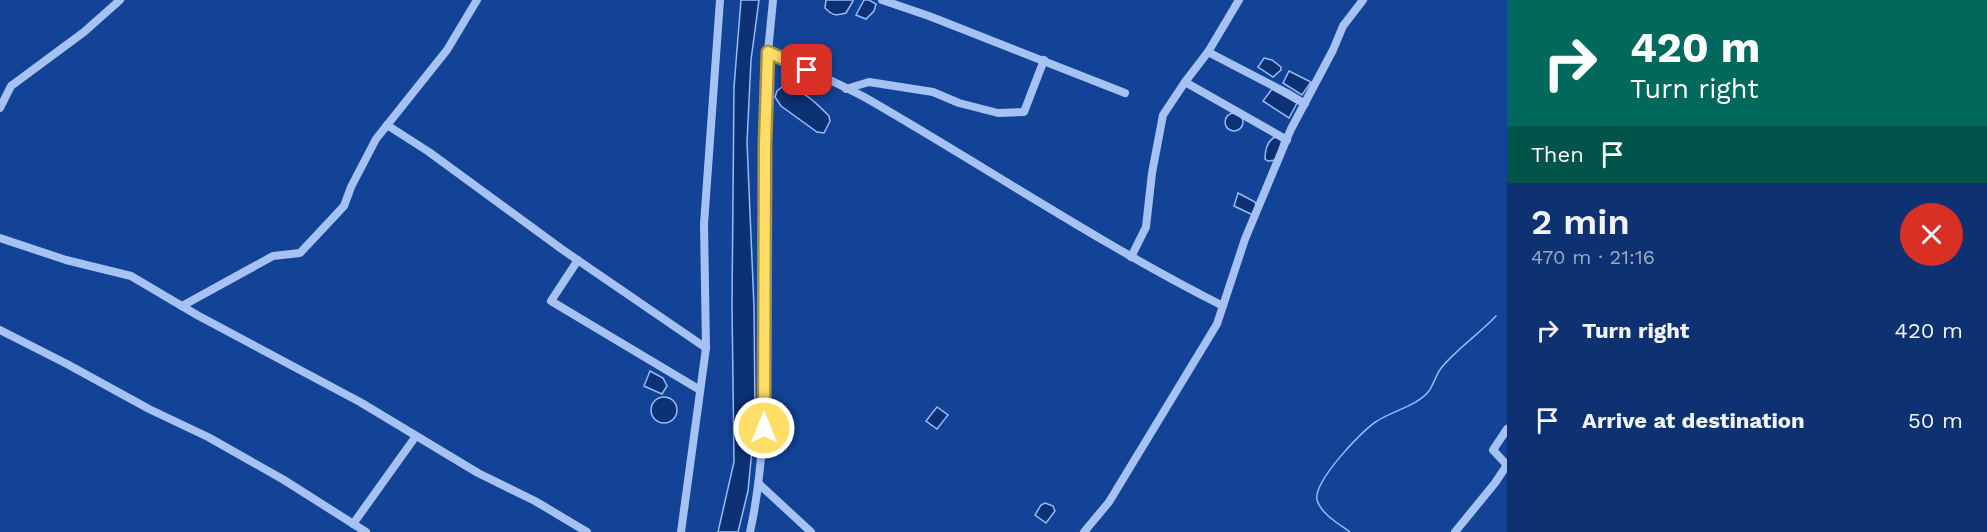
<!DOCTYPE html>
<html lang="en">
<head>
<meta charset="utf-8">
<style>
	body { margin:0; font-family:"Work Sans",sans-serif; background:#1c3e79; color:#f1f3f6; height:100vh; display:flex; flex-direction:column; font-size:22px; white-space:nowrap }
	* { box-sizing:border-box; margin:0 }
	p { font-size:20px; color:#9baac3 }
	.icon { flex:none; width:33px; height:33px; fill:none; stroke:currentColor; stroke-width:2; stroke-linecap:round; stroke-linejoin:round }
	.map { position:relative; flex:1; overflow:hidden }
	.drawer { display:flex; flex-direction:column; background:#0e3271; width:480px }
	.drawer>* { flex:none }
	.top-card { background:#00695c; color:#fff; overflow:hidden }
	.pin { position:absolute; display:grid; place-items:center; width:51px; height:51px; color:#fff; margin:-26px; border-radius:12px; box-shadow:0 3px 9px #0006 }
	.me { position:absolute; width:66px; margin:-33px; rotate:0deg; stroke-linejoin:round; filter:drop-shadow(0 0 4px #0008) }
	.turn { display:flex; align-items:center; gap:21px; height:126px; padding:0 24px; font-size:27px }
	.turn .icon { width:78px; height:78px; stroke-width:2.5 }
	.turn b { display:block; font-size:42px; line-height:51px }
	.then { display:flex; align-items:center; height:57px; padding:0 24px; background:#0003; gap:12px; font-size:22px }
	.round { display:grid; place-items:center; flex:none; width:63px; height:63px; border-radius:32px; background:#1c3e79 }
	.overview { display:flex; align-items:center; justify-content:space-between; height:102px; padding:0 24px }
	h1 { font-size:36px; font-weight:600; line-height:45px }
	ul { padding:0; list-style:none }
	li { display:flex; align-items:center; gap:18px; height:90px; padding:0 24px }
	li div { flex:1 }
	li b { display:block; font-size:22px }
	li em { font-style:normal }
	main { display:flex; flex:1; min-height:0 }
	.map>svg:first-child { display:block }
	.water { fill:#0c3174; stroke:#97bcf6; stroke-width:1.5 }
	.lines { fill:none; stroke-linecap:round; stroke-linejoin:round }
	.stream { stroke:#97bcf6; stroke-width:1.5 }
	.minor { stroke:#a5c2f3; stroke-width:8 }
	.route-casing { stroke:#a69043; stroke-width:15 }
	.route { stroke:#ffde67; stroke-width:10 }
</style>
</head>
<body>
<main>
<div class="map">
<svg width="1507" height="532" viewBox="0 0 1507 532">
	<rect width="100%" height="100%" fill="#134397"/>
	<g class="water">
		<polygon points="741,0 759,0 751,60 747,142 754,307 755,419 748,491 738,532 718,532 734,462 732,305 734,87"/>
		<path d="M826 0H853V1L846 13C836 16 833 16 825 8Z"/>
		<polygon points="864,0 869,0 876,4 874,11 866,19 856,15"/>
		<polygon points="1264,58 1272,60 1281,67 1281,70 1273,77 1258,67"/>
		<polygon points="1289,71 1311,82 1302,95 1283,83"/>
		<path d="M782 87C801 87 817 104 829 116L830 121 824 133 817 132 781 106 775 97 777 91Z"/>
		<polygon points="1272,89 1297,103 1289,118 1263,101"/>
		<circle cx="1234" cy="122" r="9"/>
		<path d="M1275 137 1282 140 1276 160 1268 161 1265 159C1265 151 1267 141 1275 137Z"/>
		<polygon points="1238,193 1255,202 1257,209 1253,215 1234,206"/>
		<polygon points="650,371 663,378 667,386 662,394 644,386"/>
		<circle cx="664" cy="410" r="13"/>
		<polygon points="937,407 948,415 937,429 926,421"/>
		<polygon points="1045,503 1053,506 1055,511 1046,523 1035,515 1041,505"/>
	</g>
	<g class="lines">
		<path class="stream" d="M1350 532C1339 524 1321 514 1317 500 1313 482 1362 430 1377 421 1392 411 1417 406 1429 391 1434 384 1436 374 1442 367 1458 348 1479 334 1496 316"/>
		<g class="minor">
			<path d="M773 0 768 52C800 67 835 81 866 98 986 167 1100 244 1223 306"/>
			<polyline points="882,0 929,16 1125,93"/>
			<polyline points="1239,0 1208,52 1287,93 1305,104"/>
			<polyline points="1185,82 1208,52"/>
			<polyline points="846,89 869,82 933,92 959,103 998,113 1024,112 1044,60"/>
			<polyline points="0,108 11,86 84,32 120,0"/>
			<polyline points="387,125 429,152 563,250 706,348"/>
			<polyline points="0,238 66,260 131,276 197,315 360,402 478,473 535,501 587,532"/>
			<polyline points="1131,257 1146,227 1152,173 1163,115 1185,82 1287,140"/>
			<polyline points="578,260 551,301 700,390"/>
			<polyline points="182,306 273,256 300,253 344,206 351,187 376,139 447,50 477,0"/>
			<polyline points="0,330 67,364 149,409 208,437 284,480 366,532"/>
			<polyline points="759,484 811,532"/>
			<polyline points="353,524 416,436"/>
			<polyline points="681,532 706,348 704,224 720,0"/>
			<path d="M750 532C766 460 764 387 765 313 765 226 765 139 768 52"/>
			<polyline points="1084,532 1109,502 1217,324 1245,239 1291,129 1333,50 1343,26 1363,0"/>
			<polyline points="1455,532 1495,483 1507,465 1493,450 1507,429"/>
		</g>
	</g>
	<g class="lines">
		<defs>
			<polyline id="route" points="764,428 765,144 768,52 807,70"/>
		</defs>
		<use href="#route" class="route-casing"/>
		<use href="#route" class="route"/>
	</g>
</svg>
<div class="pin" style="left:807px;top:70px;background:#d93025"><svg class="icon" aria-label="arrive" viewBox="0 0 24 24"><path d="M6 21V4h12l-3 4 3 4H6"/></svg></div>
<svg class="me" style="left:764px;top:428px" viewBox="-20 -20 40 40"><circle r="17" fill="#ffde67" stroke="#fff" stroke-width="3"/><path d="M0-11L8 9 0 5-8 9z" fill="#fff"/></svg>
</div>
<section class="drawer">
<div class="top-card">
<div class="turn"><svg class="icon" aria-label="right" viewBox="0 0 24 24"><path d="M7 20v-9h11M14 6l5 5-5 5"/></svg><div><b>420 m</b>Turn right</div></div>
<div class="then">Then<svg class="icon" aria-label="arrive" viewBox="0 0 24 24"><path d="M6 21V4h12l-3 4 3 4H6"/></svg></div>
</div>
<div class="overview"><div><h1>2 min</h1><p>470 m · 21:16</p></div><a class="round" style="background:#d93025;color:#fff"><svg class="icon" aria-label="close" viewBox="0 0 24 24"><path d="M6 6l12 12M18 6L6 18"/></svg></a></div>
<ul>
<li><svg class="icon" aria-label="right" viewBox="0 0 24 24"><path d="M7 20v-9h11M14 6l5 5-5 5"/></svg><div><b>Turn right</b></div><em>420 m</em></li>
<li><svg class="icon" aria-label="arrive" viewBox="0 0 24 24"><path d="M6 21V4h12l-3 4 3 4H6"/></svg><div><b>Arrive at destination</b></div><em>50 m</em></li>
</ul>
</section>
</main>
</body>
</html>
